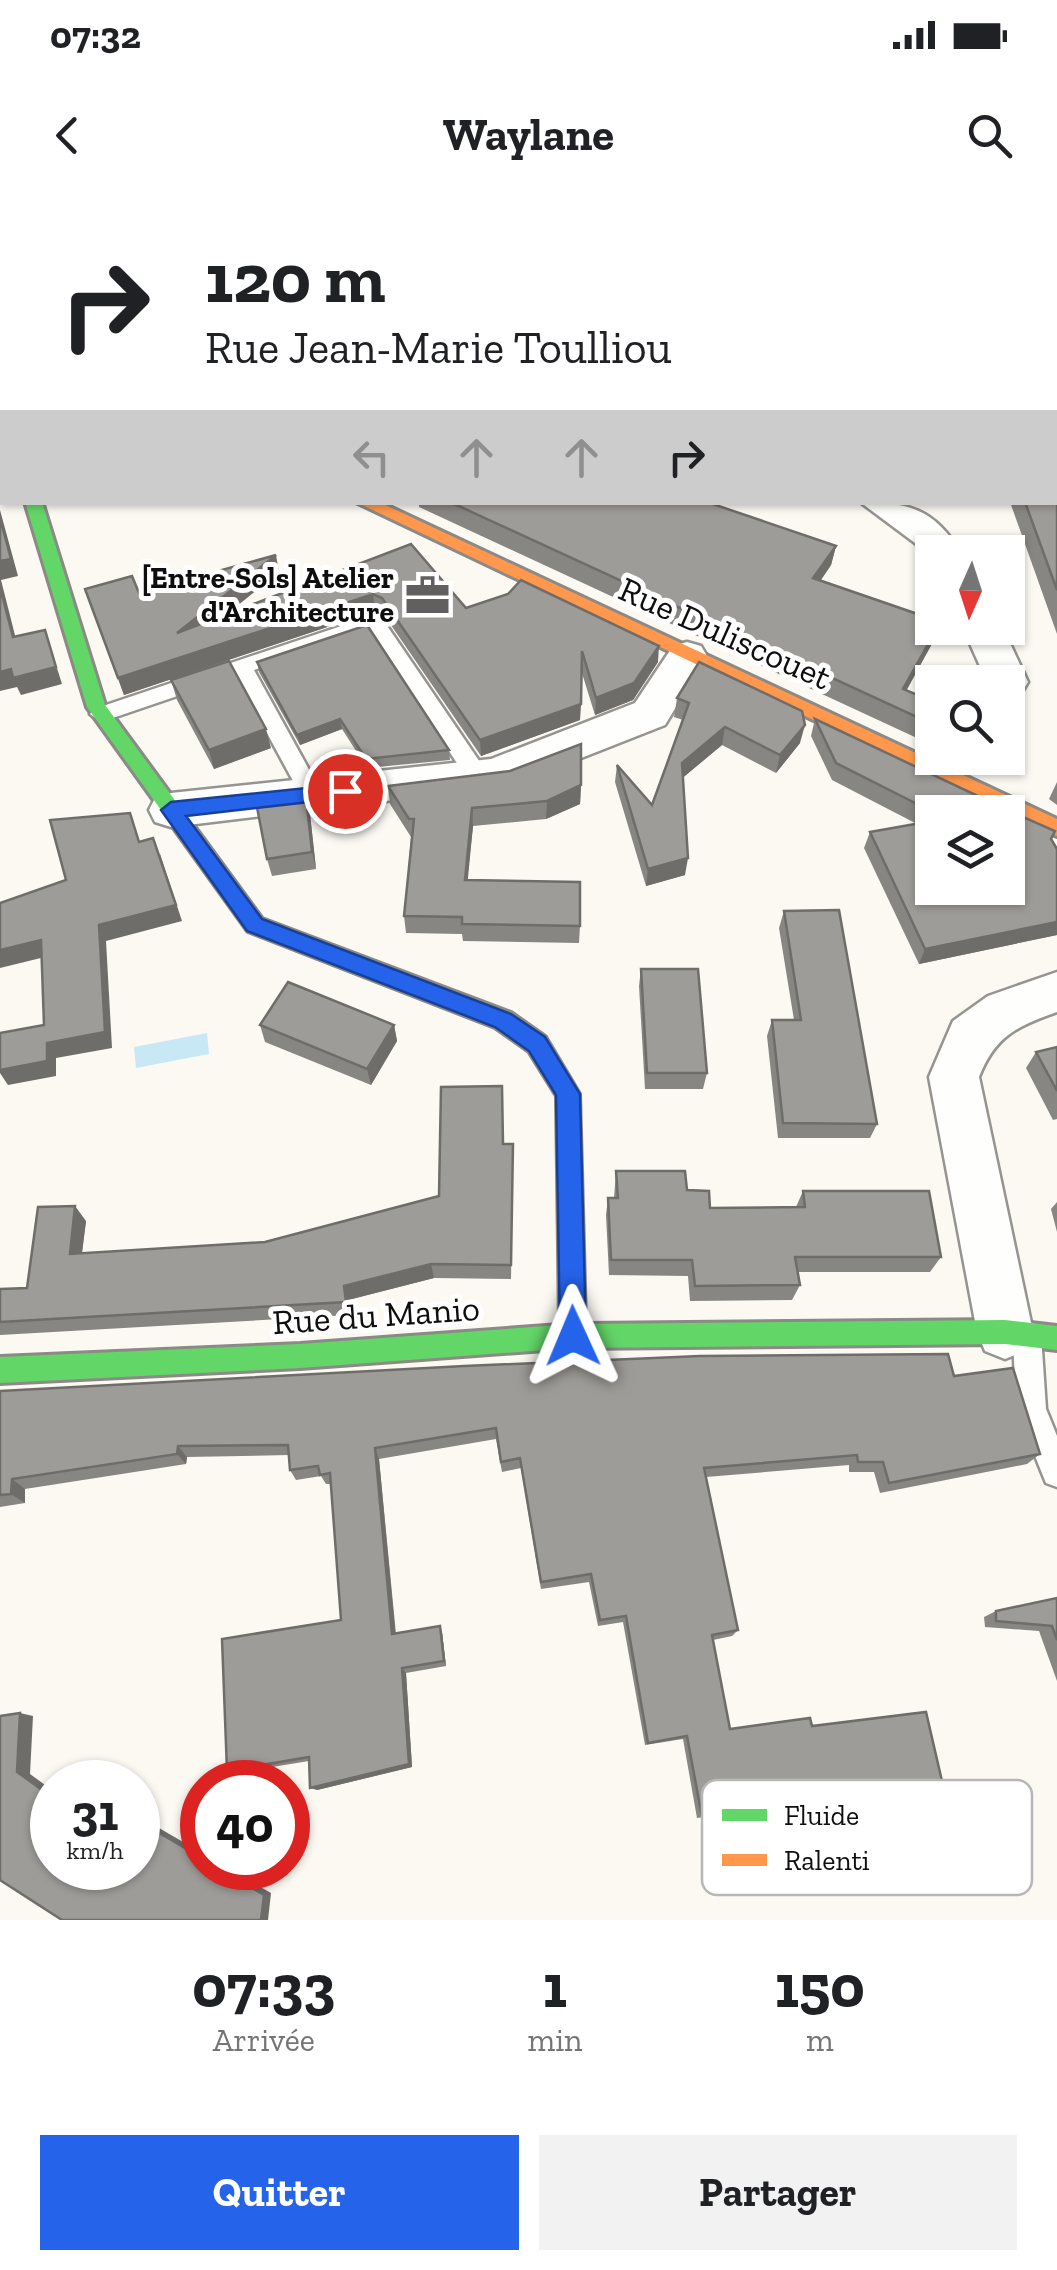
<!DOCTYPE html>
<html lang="fr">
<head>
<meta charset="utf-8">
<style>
	body { margin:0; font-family:"Zilla Slab",serif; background:#f2f2f2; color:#202124; height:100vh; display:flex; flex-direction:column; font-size:38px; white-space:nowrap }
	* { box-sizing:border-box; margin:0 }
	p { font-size:32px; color:#757577 }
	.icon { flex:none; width:55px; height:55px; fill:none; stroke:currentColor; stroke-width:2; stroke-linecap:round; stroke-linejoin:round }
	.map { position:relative; height:1720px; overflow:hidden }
	.drawer { display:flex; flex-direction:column; background:#fff; flex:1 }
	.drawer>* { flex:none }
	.top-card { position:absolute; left:0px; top:0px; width:1058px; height:305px; box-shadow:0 2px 8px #0004; background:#fff; color:#202124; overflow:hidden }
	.needle { width:65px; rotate:183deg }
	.tools { position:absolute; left:915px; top:335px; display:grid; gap:20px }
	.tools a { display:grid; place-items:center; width:110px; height:110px; border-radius:0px; background:#fff; box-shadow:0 2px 8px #0004; font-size:50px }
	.speed { position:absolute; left:30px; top:1560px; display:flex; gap:20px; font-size:50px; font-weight:700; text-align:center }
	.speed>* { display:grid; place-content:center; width:130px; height:130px; border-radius:50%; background:#fff; box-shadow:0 2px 8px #0004; line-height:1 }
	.speed small { font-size:25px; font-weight:400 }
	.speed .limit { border:15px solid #d22; background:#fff; color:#111 }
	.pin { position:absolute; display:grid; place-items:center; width:85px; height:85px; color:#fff; margin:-42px; border:5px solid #fff; border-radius:50%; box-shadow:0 2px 10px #0007 }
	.me { position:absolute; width:110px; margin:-55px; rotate:359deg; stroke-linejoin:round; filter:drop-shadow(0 0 8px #0008) }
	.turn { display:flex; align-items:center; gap:35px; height:210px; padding:0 40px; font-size:45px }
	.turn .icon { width:130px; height:130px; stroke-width:2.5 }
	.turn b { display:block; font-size:70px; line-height:85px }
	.lanes { display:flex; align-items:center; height:95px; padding:0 40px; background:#0003; justify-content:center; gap:50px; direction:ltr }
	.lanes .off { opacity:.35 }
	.eta { display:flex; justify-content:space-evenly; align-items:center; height:170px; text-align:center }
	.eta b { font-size:60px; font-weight:700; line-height:70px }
	.button { display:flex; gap:20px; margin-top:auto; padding:20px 40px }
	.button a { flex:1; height:115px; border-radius:0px; background:#2563eb; color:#fff; font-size:40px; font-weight:700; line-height:115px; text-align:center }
	.button a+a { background:#f2f2f2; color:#202124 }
	.status { display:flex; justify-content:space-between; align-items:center; height:70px; padding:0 50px; background:#fff; direction:ltr }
	.status svg { height:28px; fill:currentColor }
	header { display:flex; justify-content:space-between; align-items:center; height:130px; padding:0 40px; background:#fff; font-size:45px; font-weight:700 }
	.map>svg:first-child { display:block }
	.water { fill:#c9e8f5 }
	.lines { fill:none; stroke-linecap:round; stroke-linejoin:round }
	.lane-casing { stroke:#959491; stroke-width:5 }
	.street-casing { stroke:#959491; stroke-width:5 }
	.fast-casing { stroke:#8b8a87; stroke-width:6 }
	.slow-casing { stroke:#8b8a87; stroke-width:6 }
	.lane { fill:#fefefd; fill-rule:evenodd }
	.street { fill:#fefefd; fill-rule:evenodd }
	.fast { fill:#63d668; fill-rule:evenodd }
	.slow { fill:#ff974d; fill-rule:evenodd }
	.wall { fill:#888683; fill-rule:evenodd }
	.shaded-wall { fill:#6f6d6a }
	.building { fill:#9e9c98; stroke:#6f6d6a; stroke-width:2.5 }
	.route { fill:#2563eb; stroke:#184099; stroke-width:2.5 }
	.labels { text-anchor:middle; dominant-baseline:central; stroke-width:10; stroke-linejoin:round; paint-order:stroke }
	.far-poi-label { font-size:30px; font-weight:bold; fill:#0e0e0e; stroke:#fff; text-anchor:end }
	.street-label { font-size:35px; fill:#0e0e0e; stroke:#fff }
	.key { fill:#fff; stroke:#b7b7b7; stroke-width:2.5 }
	.key-label { font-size:28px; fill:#0e0e0e }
</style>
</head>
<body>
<div class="status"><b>07:32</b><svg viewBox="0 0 49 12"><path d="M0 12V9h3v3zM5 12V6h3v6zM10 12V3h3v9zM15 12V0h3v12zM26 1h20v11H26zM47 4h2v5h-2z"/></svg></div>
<header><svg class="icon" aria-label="back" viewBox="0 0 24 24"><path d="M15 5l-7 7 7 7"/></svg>Waylane<svg class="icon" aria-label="search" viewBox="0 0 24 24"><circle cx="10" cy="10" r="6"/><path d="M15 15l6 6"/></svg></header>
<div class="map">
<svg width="1057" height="1720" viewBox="0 0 1057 1720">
	<rect width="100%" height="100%" fill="#fbf9f2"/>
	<polygon class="water" points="207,833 209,854 136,868 134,847"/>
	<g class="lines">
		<defs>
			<g id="lane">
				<polygon points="1055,155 1057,155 1055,166"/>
				<polygon points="374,415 381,417 486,571 489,577 486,583 470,583 370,431 254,470 323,595 312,603 304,601 236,476 101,522 90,514 94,509"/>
				<polygon points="1027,1121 1037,1125 1041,1135 1046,1209 1057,1236 1057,1287 1046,1283 1016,1209 1013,1135 1017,1125"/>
			</g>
			<g id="street">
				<rect x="0" y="187" width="2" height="28"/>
				<rect x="1055" y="217" width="2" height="22"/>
				<path d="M860 302C907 302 935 309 960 352H932V362L927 361 919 346Z"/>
				<polygon points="963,428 1003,428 1028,482 1022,492 1008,496 1008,482 987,482"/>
				<polygon points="687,442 701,446 707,456 665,525 510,586 171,627 155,622 149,610 155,598 171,593 491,559 635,503 673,446"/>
				<path d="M1057 772V812C1017 826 995 836 979 877L1033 1132 1025 1151 1005 1159 985 1151 977 1132 929 877 953 821 988 796Z"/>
			</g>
			<polygon id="fast" points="25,302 42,302 105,505 262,719 511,813 545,837 579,894 585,1124 1005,1120 1057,1126 1057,1150 1005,1144 573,1148 300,1168 0,1183 0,1157 300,1144 560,1125 557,896 529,851 495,827 248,731 87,507"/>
			<polygon id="slow" points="356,302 379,302 1057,619 1057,636"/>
		</defs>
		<use href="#lane" class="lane-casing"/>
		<use href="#street" class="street-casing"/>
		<use href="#fast" class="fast-casing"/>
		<use href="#slow" class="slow-casing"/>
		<use href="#lane" class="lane"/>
		<use href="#street" class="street"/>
		<use href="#fast" class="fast"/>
		<use href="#slow" class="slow"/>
	</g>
	<g class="wall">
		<polygon points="514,0 573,0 574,2 516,2"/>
		<polygon points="872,0 928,0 929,2 873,2"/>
		<polygon points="1057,270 1057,434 1010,302 1055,302"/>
		<polygon points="419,302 707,302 836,346 831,365 821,380 932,428 939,428 934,440 906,490 932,501 932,545 419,307"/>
		<polygon points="411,344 466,408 658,462 633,500 595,515 581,470 580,520 481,556 384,415 375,411 124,495 85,389 139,393 279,372 227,414"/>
		<polygon points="257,462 449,550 450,560 367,568 342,529 300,545 259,472"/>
		<polygon points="171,480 271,548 214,569 177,500"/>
		<polygon points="677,498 800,543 776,573 722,545 682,578 685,675 646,686 615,582 617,565 652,605 683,520 674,517"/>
		<path d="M815 519 1014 613 1051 639 1057 649V735L919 764 864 648 870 632 917 624 832 580 811 536ZM932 612H1008L932 688Z"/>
		<polygon points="1057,582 1057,605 1049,599"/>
		<polygon points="581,585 580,604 546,619 473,626 467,680 580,726 579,743 463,741 462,734 406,733 404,716 411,637 390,604 388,586"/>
		<polygon points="306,596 310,614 316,669 272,676 267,659"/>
		<polygon points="784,711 877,924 870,938 778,938 767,836 772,820 794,820 779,728"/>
		<polygon points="641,769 707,873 703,889 645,889 639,786"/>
		<polygon points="260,825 394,825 397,841 371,885 265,842"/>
		<polygon points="1057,847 1057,919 1053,920 1026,868 1036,852"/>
		<polygon points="503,944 513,944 511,1079 434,1078 348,1100 351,1115 0,1135 0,1089 27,1088 86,1021 82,1053 265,1042 439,996"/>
		<polygon points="616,971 687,990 710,1008 796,1007 803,991 941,1057 930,1072 798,1072 800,1085 792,1100 690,1101 688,1076 609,1075 606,1015 608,998 614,998"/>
		<polygon points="1057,1002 1057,1032 1051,1009"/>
		<polygon points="954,1176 1040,1254 1027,1264 880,1293 874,1272 849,1272 849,1265 706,1277 738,1430 732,1436 713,1440 730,1529 812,1526 942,1581 697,1618 683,1539 645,1545 623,1422 598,1426 589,1382 541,1389 521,1268 502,1272 496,1239 379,1259 396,1434 440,1426 442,1432 446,1466 406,1473 412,1567 317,1590 309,1561 235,1573 227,1571 341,1420 331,1284 326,1284 321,1276 296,1280 290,1270 289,1255 187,1257 186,1264 25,1289 25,1303 0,1307 0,1191"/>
		<polygon points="1057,1398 1057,1481 1039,1431 985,1427 984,1417 996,1411"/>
	</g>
	<g class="shaded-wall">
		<polygon points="380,0 417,0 412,2 375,2"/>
		<polygon points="2,160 2,180 0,181 0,161"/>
		<polygon points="0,310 18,376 1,380 20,455 13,437 0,387"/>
		<polygon points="836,346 831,365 809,397 813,378"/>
		<polygon points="276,355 279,372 182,450 177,433"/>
		<polygon points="373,394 375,411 124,495 118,478"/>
		<polygon points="937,428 939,428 934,440 897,508 903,489"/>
		<polygon points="45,430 62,484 21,495 17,487 0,491 0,472"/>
		<polygon points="659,446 658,462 633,500 595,515 596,498"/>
		<polygon points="581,504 580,520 481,556 480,540"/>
		<polygon points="340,519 342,529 300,545 297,535"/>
		<polygon points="805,525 800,543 776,573 780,555"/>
		<polygon points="725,527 722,545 679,581 682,563"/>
		<polygon points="266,529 271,548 214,569 209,550"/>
		<polygon points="581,585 580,604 546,619 547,601"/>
		<polygon points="306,596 310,614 316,669 312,652"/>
		<polygon points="472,608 473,626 466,698 465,680"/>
		<polygon points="160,654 182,721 106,741 112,848 56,858 56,876 8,885 0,873 0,870 47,843 99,725"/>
		<polygon points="688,658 685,675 646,686 648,669"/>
		<polygon points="1057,722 1057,735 919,764 925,749"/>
		<polygon points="41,740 49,756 0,768 0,750"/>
		<polygon points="394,825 397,841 371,885 367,869"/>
		<polygon points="75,1006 86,1021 80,1068 70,1054"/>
		<polygon points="431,1064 434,1078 348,1100 351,1115 344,1086"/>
		<polygon points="178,1246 187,1257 186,1264 177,1254"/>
		<polygon points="375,1248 379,1259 396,1440 392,1434"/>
		<polygon points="12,1279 25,1289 25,1303 11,1294"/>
		<polygon points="440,1426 442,1432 446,1466 444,1461"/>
		<polygon points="402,1468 406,1473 412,1567 317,1590 310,1588"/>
		<polygon points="20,1513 33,1516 30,1574 52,1590 52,1597 17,1572"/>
		<polygon points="149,1627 159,1628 202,1653 202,1658"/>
		<polygon points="138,1650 154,1662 143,1662 138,1658"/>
		<polygon points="218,1668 227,1668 271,1693 268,1720 261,1720"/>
	</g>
	<g class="building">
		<polygon points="0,0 201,0 200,2 2,2 2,160 0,161"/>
		<polygon points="292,0 332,1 333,0 380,0 375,2 291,2"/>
		<polygon points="530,0 573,0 574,2 531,2"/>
		<polygon points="887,0 928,0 929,2 888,2"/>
		<polygon points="1055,269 1057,270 1057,390 1025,302 1055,302"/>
		<polygon points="450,302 707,302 836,346 813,378 932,419 932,428 937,428 903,489 932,501 932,524"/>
		<polygon points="0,318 11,359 0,361"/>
		<polygon points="411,344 466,408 508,394 521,380 659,446 634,483 596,498 582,451 581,504 480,540 382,398 373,394 118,478 85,389 132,376 139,393 276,355 177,433"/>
		<polygon points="0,387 13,437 45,430 56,467 13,478 11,469 0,472"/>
		<polygon points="367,425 449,550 366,559 340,519 297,535 257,462"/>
		<polygon points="229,461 266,529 209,550 171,480"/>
		<polygon points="699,462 802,511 805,525 780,555 725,527 682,563 688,658 648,669 617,565 652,605 689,503 677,498"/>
		<polygon points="815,519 984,599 1012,599 1014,613 1055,631 1051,639 1057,649 1057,722 925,749 870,632 932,621 932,688 1008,688 1008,612 933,612 836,563"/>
		<polygon points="581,544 581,585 547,601 472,608 465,680 580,682 580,726 462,724 462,717 404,716 414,619 409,619 388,586 510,571"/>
		<polygon points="306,596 312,652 267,659 256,602"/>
		<polygon points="130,613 139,642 153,638 176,705 99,725 105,832 47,843 47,861 0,870 0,833 44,825 41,740 0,750 0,703 66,680 50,620"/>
		<polygon points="839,710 877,924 783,923 772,820 801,820 784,711"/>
		<polygon points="641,769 698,769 707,873 647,873"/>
		<polygon points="288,782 394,825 367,869 260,825"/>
		<polygon points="1057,847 1057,891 1036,852"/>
		<polygon points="502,886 503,944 513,944 511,1065 431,1064 344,1086 346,1102 0,1122 0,1089 27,1088 38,1007 75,1006 70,1054 265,1042 439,996 441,887"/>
		<polygon points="616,971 685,971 687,990 709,991 710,1008 805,1007 803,991 929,991 941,1057 795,1057 800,1085 695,1086 692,1060 611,1060 608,998 618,998"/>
		<polygon points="948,1154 954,1176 1013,1168 1040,1254 889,1283 883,1262 858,1262 857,1255 704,1268 738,1430 712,1435 730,1529 810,1518 812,1526 926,1512 942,1581 702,1617 687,1536 648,1543 626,1416 600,1420 591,1374 541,1382 520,1258 501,1262 496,1228 375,1248 392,1434 440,1426 444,1461 402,1468 409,1564 310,1588 309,1557 227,1571 222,1439 341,1420 330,1273 320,1275 318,1266 290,1270 288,1245 178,1246 177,1254 12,1279 11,1294 0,1295 0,1191 464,1166 700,1156"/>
		<polygon points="1057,1398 1057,1440 1052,1426 996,1421 996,1411"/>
		<polygon points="20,1513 17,1572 52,1597 52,1668 138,1668 138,1658 143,1662 149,1627 202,1658 202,1668 218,1668 264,1695 261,1720 62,1720 0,1680 0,1516"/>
	</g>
	<polygon class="route" points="345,584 355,591 345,598 186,616 262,719 511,814 545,837 580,894 586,1136 582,1145 573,1148 564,1145 560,1136 556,895 529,851 495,827 247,731 161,610 171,602"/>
	<defs>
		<symbol id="office-bare" viewBox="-9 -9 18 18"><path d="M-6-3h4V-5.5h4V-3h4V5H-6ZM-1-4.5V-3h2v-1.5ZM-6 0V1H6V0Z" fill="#61605e" stroke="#fff" stroke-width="2.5" paint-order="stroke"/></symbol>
	</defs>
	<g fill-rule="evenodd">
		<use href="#office-bare" x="396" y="364" width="63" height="63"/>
	</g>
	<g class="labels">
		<g class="far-poi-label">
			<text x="394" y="378">[Entre-Sols] Atelier<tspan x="394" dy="34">d'Architecture</tspan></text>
		</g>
		<g class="street-label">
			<text transform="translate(725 433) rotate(24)">Rue Duliscouet</text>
			<text transform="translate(376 1115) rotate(-4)">Rue du Manio</text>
		</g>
	</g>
	<rect x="702" y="1580" width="330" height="115" rx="15" class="key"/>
	<rect x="722" y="1609" width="45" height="12" fill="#63d668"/>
	<rect x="722" y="1654" width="45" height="12" fill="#ff974d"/>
	<g class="key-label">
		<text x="784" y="1625">Fluide</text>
		<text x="784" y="1670">Ralenti</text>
	</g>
</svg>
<div class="tools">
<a><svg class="needle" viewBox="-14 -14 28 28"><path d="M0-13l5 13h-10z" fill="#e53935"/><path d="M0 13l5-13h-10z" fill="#757577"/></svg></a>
<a><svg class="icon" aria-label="search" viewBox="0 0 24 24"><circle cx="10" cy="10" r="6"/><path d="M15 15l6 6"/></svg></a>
<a><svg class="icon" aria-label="layers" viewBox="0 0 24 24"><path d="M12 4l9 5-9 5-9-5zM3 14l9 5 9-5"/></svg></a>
</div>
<div class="speed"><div>31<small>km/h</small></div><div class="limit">40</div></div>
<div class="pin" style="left:345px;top:591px;background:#d93025"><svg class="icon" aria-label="arrive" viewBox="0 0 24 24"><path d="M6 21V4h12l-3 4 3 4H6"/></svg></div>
<svg class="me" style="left:573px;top:1136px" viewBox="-20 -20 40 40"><path d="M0-17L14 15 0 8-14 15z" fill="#2563eb" stroke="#fff" stroke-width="4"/></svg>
<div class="top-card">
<div class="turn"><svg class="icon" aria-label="right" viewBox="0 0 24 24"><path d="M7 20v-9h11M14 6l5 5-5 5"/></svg><div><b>120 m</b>Rue Jean-Marie Toulliou</div></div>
<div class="lanes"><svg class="icon off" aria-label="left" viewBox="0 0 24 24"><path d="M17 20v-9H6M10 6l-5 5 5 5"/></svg><svg class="icon off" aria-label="ahead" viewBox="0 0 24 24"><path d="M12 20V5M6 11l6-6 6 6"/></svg><svg class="icon off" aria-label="ahead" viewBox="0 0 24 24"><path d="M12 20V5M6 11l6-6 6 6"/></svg><svg class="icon" aria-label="right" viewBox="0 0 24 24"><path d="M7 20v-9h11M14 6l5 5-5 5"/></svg></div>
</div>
</div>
<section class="drawer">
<div class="eta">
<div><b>07:33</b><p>Arrivée</p></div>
<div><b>1</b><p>min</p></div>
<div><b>150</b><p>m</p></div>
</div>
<div class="button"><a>Quitter</a><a>Partager</a></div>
</section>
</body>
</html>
